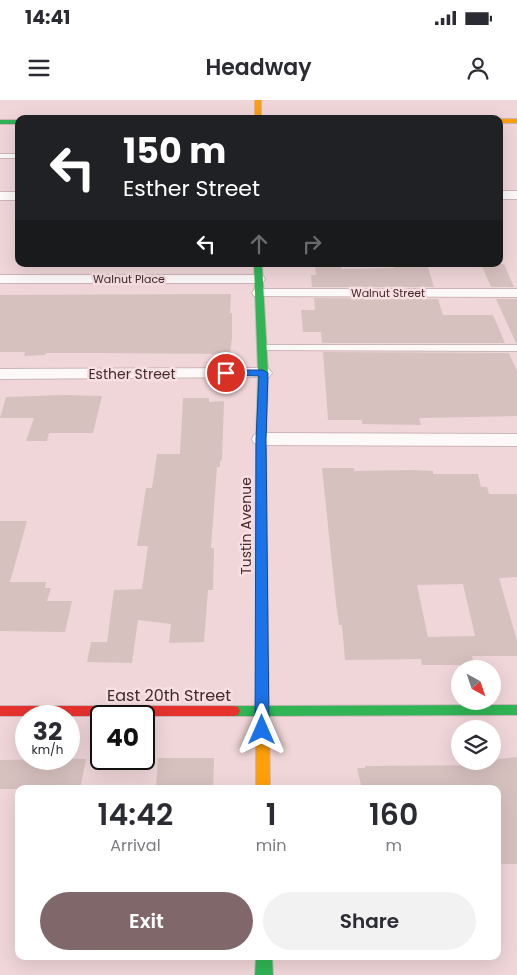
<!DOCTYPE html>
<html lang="en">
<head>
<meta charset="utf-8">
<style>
	body { margin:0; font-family:Poppins,sans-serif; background:#f2f2f3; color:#2b2b33; height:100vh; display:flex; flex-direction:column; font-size:19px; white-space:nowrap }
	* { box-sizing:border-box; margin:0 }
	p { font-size:16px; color:#7c7c81 }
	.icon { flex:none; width:28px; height:28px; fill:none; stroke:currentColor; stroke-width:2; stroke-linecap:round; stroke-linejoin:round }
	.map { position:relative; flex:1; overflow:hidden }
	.panel { position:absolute; left:15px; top:685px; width:486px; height:175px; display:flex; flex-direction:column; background:#fff; border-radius:10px; box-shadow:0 5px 20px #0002 }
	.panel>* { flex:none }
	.top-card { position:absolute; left:15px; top:15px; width:488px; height:152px; border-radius:10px; box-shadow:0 5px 20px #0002; background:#202124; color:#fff; overflow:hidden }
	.needle { width:32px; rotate:140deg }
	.fabs { position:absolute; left:451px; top:560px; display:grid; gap:10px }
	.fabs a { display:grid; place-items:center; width:50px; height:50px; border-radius:50%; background:#fff; box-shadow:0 5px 20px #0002; font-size:25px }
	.speed { position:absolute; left:15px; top:605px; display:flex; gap:10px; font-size:25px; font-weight:700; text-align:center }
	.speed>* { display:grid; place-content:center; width:65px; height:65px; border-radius:50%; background:#fff; box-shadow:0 5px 20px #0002; line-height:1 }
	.speed small { font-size:12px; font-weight:400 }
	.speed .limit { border:2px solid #111; border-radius:8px; background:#fff; color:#111 }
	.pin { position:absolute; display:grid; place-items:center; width:42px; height:42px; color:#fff; margin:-21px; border:2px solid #fff; border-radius:50%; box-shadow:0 1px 5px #0007 }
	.me { position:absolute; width:55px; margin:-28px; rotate:0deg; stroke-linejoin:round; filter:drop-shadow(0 0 4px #0008) }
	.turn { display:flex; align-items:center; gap:18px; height:105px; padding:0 25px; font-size:22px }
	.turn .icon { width:65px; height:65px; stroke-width:2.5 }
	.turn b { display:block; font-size:35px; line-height:42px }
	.lanes { display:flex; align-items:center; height:48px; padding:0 25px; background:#0003; justify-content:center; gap:25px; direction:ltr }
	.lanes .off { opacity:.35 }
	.eta { display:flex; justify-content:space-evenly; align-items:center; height:85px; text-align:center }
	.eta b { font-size:30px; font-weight:600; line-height:35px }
	.cta { display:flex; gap:10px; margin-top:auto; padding:10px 25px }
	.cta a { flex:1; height:58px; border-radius:30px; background:#7f676a; color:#fff; font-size:20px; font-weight:600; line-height:58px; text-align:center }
	.cta a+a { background:#f2f2f3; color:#2b2b33 }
	.status { display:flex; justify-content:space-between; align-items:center; height:35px; padding:0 25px; background:#fff; direction:ltr }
	.status svg { height:14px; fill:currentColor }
	header { display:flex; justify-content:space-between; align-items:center; height:65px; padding:0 25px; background:#fff; font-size:22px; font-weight:600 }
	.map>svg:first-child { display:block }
	.building { fill:#d7c1bf; fill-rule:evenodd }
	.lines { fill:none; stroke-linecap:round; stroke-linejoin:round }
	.lane-casing { stroke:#ccb5b8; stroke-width:2 }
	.street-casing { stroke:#ccb5b8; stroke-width:2 }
	.fast-casing { stroke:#ccb5b8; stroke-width:2 }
	.slow-casing { stroke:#ccb5b8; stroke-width:2 }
	.jam-casing { stroke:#ccb5b8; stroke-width:2 }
	.lane { fill:#fdf9f9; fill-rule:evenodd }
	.street { fill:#fdf9f9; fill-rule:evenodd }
	.fast { fill:#30b455; fill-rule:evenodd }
	.slow { fill:#ff9f0a; fill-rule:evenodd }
	.jam { fill:#e5322d; fill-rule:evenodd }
	.route { fill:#1a73e8; stroke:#114b97 }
	.labels { text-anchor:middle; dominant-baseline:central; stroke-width:5; stroke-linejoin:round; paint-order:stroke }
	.far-street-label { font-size:11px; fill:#422b2e; stroke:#f8dfe2 }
	.street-label { font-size:14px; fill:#422b2e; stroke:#f8dfe2 }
	.near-street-label { font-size:16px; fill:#422b2e; stroke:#f8dfe2 }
</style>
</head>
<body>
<div class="status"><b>14:41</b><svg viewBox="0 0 49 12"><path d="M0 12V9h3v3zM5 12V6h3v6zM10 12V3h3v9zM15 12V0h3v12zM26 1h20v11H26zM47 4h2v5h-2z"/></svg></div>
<header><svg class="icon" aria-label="menu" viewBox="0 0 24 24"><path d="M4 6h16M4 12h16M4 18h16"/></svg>Headway<svg class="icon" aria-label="person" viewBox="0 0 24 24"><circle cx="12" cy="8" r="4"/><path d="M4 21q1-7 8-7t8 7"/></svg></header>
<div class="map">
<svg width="517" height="875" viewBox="0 0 517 875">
	<rect width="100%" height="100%" fill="#f0d6d8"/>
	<g class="building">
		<polygon points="315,164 341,164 342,169 394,168 394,164 427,164 434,187 312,187 311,175 316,175"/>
		<polygon points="481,164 504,164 514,187 491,187"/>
		<polygon points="206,194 231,194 230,213 232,213 232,238 230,254 104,253 46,253 45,255 24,256 25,252 0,252 0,195"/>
		<polygon points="314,198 438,199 443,215 493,215 505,243 322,243 321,232 303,232 301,210 315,210"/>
		<polygon points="496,199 517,199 517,243 516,243"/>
		<polygon points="323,252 509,253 517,271 517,316 419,318 421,325 362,324 362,320 328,320"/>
		<polygon points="64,295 102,296 93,333 49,333 47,341 26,341 34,318 0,318 6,297"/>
		<polygon points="183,298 209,298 209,302 224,301 222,360 220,361 220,367 217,367 211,448 214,448 213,490 208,490 204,542 169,543 171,524 138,520 132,563 87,562 91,542 107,542 114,490 142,489 148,446 137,446 146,388 152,388 157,354 180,354"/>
		<path d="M322 368H354V371L414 370 433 371V374H478L481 387H487L489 394H517V477L499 478 517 541V556H472L474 565H422L421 559 345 560 342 525H339L336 503ZM463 484 475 536 428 537 417 485Z"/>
		<polygon points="0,421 27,421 10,482 46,482 45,488 51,488 47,501 72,501 65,532 0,531"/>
		<polygon points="517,657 517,764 498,764 498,689 362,689 357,668 365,668 365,666 484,665 484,661"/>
		<polygon points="158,658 214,658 213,689 156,689"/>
		<polygon points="69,659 86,659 80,689 0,689 0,660"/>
	</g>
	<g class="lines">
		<defs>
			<g id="lane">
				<rect x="0" y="54" width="19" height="4"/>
				<polygon points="262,245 517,245 517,251 259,250 259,246"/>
			</g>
			<g id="street">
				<rect x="499" y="91" width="18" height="8"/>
				<rect x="0" y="92" width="19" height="8"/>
				<polygon points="0,175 258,175 263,176 265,179 263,182 258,183 0,183"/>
				<polygon points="259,189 517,189 517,197 254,196 252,193 254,190"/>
				<polygon points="263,268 269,269 272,273 269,277 0,279 0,269"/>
				<polygon points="261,333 517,334 517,346 261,345 254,343 252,339 254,335"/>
			</g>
			<g id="fast">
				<rect x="0" y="20" width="19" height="4"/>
				<polygon points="254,164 262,164 268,273 266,339 268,532 266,535 258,535 256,532 256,339 258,273"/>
				<polygon points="517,605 517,615 233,616 228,615 226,611 228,607 233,606"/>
				<polygon points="256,856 272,856 273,875 255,875"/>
			</g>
			<g id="slow">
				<rect x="255" y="0" width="6" height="19"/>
				<rect x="499" y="19" width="18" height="4"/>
				<polygon points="262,528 266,529 268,532 270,689 256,689 256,532 258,529"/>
			</g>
			<polygon id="jam" points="0,606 233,606 238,607 240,611 238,615 233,616 0,616"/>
		</defs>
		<use href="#lane" class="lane-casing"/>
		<use href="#street" class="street-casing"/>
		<use href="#fast" class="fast-casing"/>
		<use href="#slow" class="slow-casing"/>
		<use href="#jam" class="jam-casing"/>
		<use href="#lane" class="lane"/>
		<use href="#street" class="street"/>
		<use href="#fast" class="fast"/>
		<use href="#slow" class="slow"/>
		<use href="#jam" class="jam"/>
	</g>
	<polygon class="route" points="226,270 263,270 268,273 266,340 269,630 267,634 262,636 257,634 255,630 256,340 259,276 222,275 221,273"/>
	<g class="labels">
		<g class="far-street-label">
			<text x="129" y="179">Walnut Place</text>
			<text x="388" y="193">Walnut Street</text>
		</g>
		<g class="street-label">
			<text x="132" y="274">Esther Street</text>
			<text transform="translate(246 426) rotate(-90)">Tustin Avenue</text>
		</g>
		<g class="near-street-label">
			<text x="169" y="595">East 20th Street</text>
		</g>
	</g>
</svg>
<div class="fabs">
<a><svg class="needle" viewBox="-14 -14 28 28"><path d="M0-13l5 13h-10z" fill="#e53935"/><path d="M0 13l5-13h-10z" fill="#7c7c81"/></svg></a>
<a><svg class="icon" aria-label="layers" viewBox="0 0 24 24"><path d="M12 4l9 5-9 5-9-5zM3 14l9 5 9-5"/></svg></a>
</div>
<div class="speed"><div>32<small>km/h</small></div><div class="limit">40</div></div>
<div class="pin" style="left:226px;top:273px;background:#d93025"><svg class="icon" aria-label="arrive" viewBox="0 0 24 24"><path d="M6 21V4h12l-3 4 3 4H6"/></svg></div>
<svg class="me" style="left:262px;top:630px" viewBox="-20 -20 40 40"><path d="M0-17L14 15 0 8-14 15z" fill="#1a73e8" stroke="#fff" stroke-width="4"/></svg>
<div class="top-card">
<div class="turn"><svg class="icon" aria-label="left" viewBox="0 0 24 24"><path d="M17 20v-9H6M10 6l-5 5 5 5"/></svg><div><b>150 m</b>Esther Street</div></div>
<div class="lanes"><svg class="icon" aria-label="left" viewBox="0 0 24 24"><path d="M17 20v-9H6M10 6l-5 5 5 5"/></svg><svg class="icon off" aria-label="ahead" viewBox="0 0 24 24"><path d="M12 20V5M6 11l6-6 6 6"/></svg><svg class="icon off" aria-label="right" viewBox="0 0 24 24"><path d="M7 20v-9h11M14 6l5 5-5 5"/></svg></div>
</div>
<section class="panel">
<div class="eta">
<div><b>14:42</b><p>Arrival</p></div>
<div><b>1</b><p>min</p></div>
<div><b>160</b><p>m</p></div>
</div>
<div class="cta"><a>Exit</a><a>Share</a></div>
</section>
</div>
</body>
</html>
